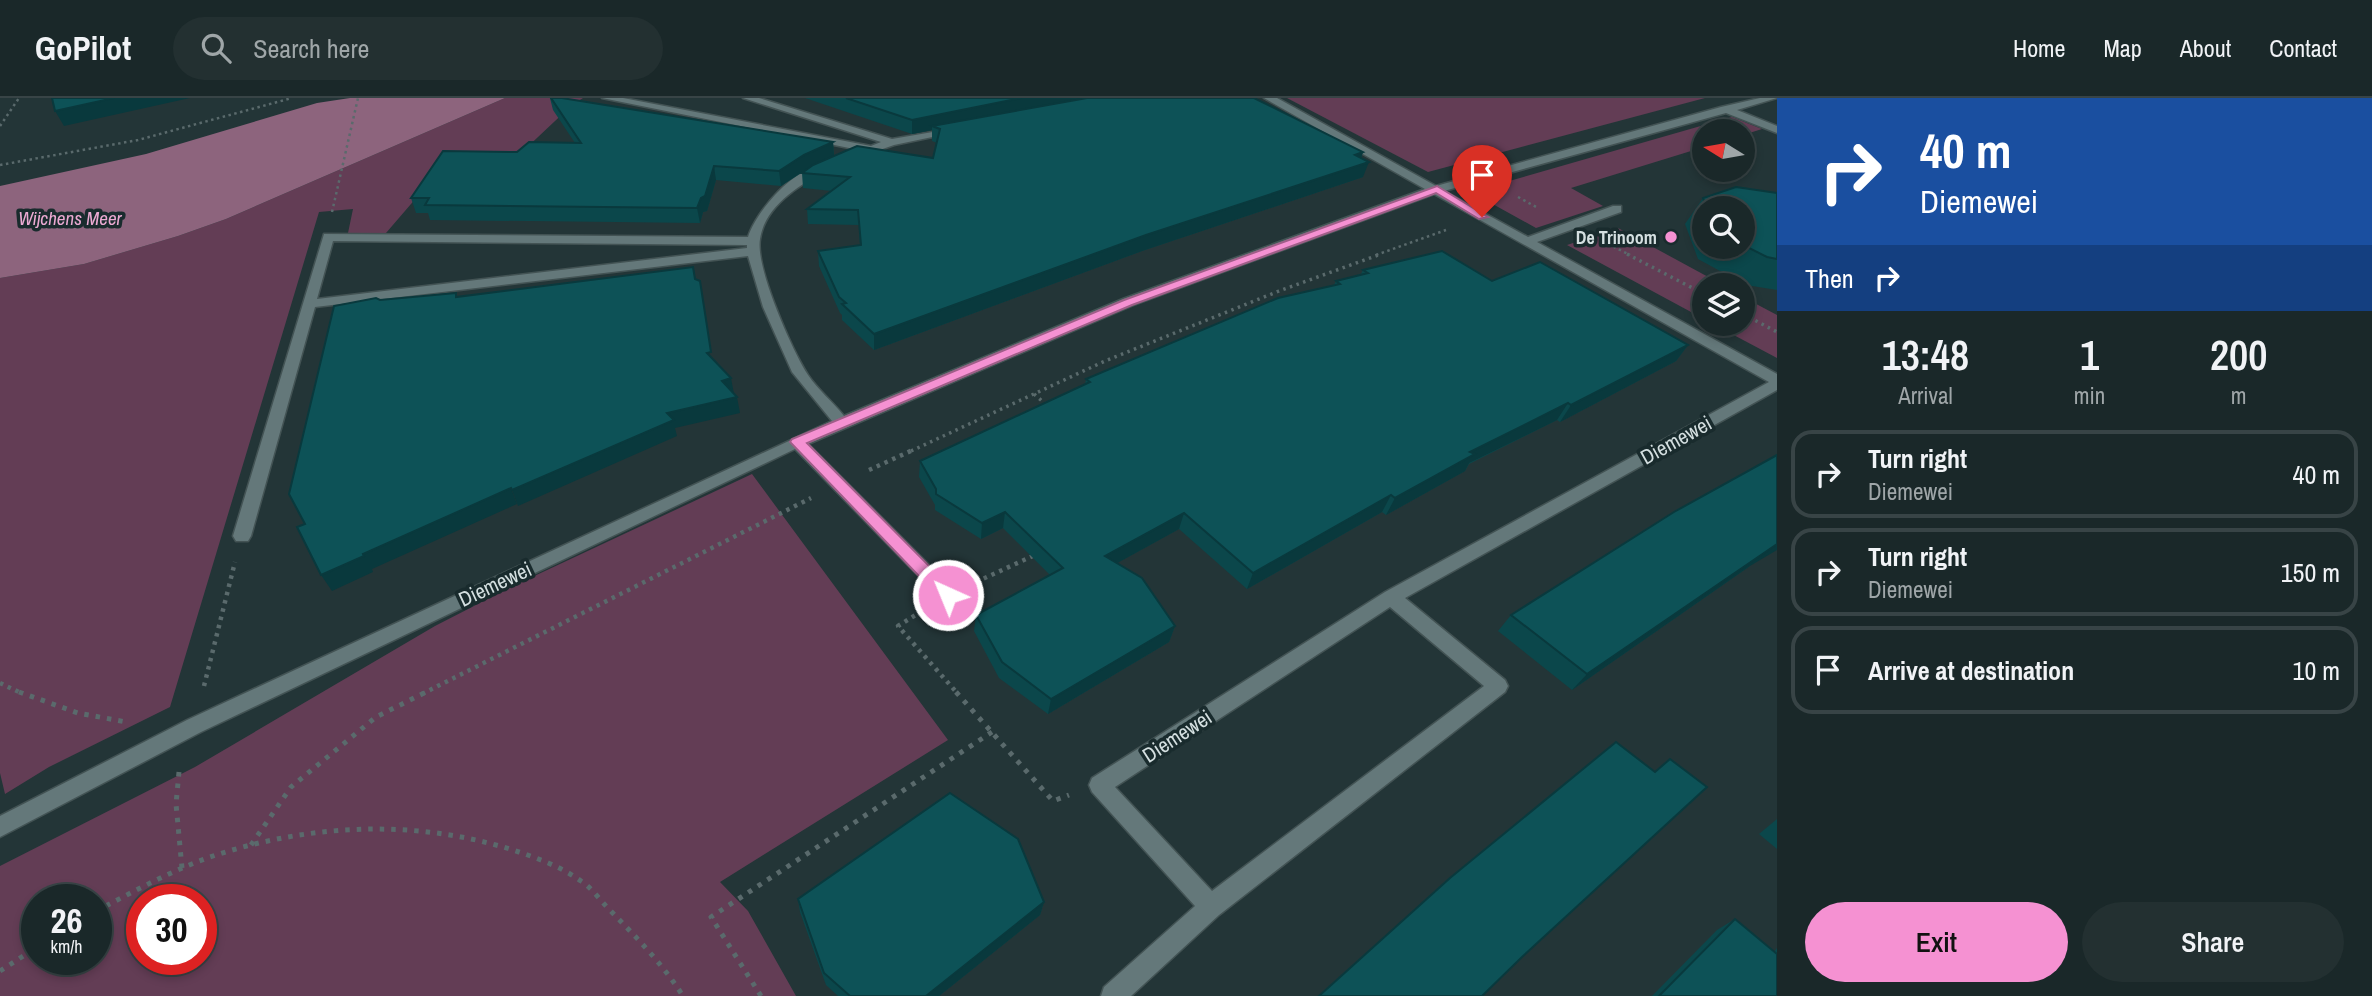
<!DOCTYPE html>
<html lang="en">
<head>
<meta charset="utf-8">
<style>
	body { margin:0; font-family:"Archivo Narrow",sans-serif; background:#233031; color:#f1f3f6; height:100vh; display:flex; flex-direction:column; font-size:26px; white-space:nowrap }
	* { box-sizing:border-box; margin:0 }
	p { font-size:23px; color:#9fa6a8 }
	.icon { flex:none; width:38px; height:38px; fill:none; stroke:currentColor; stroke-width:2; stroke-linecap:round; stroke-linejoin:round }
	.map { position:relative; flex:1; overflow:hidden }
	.details { display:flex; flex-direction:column; background:#1a2829; width:595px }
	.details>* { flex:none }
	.hud { background:#1a4fa0; color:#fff; overflow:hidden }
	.needle { width:46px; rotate:281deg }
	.controls { position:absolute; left:1692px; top:21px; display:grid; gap:14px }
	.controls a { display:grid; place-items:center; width:63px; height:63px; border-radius:50%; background:#1a2829; box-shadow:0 4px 10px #0003,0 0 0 2px #384446; font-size:35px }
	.speed { position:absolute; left:21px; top:786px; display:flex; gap:14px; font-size:35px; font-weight:700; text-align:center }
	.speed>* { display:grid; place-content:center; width:91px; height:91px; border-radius:50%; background:#1a2829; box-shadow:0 4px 10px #0003,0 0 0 2px #384446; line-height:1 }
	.speed small { font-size:18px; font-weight:400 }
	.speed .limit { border:10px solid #d22; background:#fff; color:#111 }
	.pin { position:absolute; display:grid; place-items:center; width:60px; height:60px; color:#fff; margin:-72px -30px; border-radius:50% 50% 50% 0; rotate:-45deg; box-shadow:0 0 7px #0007 }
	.pin .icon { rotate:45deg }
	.me { position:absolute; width:77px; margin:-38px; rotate:316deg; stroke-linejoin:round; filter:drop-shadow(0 0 5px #0008) }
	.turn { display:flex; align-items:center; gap:24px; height:147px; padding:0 28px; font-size:32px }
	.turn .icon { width:91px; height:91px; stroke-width:2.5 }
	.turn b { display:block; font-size:49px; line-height:60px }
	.then { display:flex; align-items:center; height:66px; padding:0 28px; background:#0003; gap:14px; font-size:26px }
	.eta { display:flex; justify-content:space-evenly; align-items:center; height:119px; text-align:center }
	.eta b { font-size:42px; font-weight:600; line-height:49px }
	.action { display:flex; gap:14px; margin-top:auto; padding:14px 28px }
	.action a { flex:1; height:80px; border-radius:42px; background:#f591d2; color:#111; font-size:28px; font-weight:600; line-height:80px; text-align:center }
	.action a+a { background:#233031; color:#f1f3f6 }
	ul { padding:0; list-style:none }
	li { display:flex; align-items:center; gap:21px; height:88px; margin:0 14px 10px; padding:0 14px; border:4px solid #384446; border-radius:21px }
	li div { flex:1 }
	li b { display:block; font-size:26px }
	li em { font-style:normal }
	header { display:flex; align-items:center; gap:42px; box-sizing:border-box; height:98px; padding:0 35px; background:#1a2829; border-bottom:2px solid #384446 }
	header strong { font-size:33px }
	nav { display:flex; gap:38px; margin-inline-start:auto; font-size:24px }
	.search { width:490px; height:63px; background:#233031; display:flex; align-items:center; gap:18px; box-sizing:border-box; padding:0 24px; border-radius:38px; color:#9fa6a8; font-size:26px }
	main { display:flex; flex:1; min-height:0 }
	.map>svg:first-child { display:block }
	.green { fill:#633d55; fill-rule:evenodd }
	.water { fill:#8d647d }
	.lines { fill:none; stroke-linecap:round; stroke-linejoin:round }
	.minor-casing { stroke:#435354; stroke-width:3 }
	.path-far3 { stroke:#5a6a6c; stroke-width:2.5; stroke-dasharray:2.5 3.5; stroke-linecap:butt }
	.path-far2 { stroke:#5a6a6c; stroke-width:3.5; stroke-dasharray:2.5 4.5; stroke-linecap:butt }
	.path-far1 { stroke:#5a6a6c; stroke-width:4.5; stroke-dasharray:3.5 5; stroke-linecap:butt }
	.path { stroke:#5a6a6c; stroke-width:5; stroke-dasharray:4.5 7; stroke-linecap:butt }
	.minor { fill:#64787a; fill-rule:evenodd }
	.wall { fill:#0b474b; fill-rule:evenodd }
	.shaded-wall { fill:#09393d }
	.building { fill:#0d5257; stroke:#09393d; stroke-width:2 }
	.route { fill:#f591d2; stroke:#9f5e88; stroke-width:2 }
	.poi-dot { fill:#f591d2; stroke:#192b2d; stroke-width:2.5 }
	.labels { text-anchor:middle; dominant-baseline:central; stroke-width:7; stroke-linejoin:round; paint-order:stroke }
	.far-poi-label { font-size:18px; font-weight:bold; fill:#d4dfe0; stroke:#192b2d; text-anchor:end }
	.far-water-label { font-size:19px; font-style:italic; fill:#eba9d2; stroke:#192b2d }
	.street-label { font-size:21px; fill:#d4dfe0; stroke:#192b2d }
</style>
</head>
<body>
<header>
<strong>GoPilot</strong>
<div class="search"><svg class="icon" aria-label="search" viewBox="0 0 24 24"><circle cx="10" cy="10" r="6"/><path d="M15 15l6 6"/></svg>Search here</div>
<nav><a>Home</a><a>Map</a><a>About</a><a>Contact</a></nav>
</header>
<main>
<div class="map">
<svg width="1777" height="898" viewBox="0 0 1777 898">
	<rect width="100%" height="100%" fill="#233537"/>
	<g class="green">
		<polygon points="505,0 583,0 572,7 505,70 442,70 386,135 348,135 353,111 319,114 170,609 49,669 5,696 0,675 0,180 84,166 178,138 226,121"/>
		<polygon points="1287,0 1705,0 1428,74"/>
		<polygon points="1732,19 1762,31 1743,37 1743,33 1704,33 1704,49 1571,90 1603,108 1536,130 1471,94"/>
		<polygon points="1618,130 1723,187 1704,187 1704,221 1567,147"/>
		<polygon points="1743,199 1777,217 1777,260 1713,226 1743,226"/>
		<path d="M752 376 948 642 720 784 748 813 796 898H0V768L195 669 435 528 513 488ZM37 802H96V861H37ZM142 802H201V861H142Z"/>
	</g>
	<polygon class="water" points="350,0 505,0 226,121 178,138 84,166 0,180 0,88 146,56 317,5"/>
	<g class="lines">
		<defs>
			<g id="minor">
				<polygon points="602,0 623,0 871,48 881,44 743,0 759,0 892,41 956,30 961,33 894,47 851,62 847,61 847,57 859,52"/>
				<path d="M1264 0H1277L1436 88 1721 9 1760 0H1777L1737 12 1777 28V35L1726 15 1444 93 1528 139 1613 108H1621V114L1537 144 1777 276V292L1405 500 1505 582 1508 588 1505 594 1219 817 1131 898H1101L1104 889 1195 808 1092 694 1089 687 1092 680 1385 494 1769 284 1434 96 1133 207 808 346 954 492 957 497 954 502H942L795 351 201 634 0 739V718L187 622 832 323 792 274 763 209 748 158 315 209 251 438 248 443H236L233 438 324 136 748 139C756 114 796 65 826 69V73C799 87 765 108 760 141 755 169 792 252 808 277 818 292 833 304 844 318L1123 201 1425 91ZM333 143 747 147V150L317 201ZM1390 509 1484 588 1212 793 1115 689Z"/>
			</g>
		</defs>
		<use href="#minor" class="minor-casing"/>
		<g class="path-far3">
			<polyline points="0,28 19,0"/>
			<polyline points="0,67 138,42 292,0"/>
			<polyline points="1518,99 1538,110"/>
			<polyline points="332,114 358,0"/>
			<polyline points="1608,146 1630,157"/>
			<polyline points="1376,157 1446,132"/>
		</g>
		<g class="path-far2">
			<polyline points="1627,156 1704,196"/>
			<polyline points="1743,216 1777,234"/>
			<polyline points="1034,296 1049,309"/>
			<polyline points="911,353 1105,263 1279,193 1381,156"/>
		</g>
		<g class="path-far1">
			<polyline points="869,372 915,351"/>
			<polyline points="976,484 1035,457"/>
			<polyline points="922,513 898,528 958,596"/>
			<polyline points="0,585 23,596"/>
			<polyline points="204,588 235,464"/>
			<polyline points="422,596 811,400"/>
		</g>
		<g class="path">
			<polyline points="19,594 78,615 126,624"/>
			<polyline points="956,594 1053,703 1069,697"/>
			<polyline points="179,674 176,706 182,770"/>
			<polyline points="251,747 291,689 376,619 426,594"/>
			<path d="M96 813C135 793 174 771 216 757 315 725 420 721 519 754 540 761 563 770 581 783 592 790 599 801 607 809 635 838 662 865 683 898"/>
			<polyline points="0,873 37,849"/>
			<polyline points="761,898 711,819 992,634"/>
		</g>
		<use href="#minor" class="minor"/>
	</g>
	<g class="wall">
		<polygon points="550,0 562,0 833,44 834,58 933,60 937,45 932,43 932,32 912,36 805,0 1254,0 1363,54 1361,60 1363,79 1142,153 874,252 842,222 842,217 840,215 819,168 818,153 860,147 859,127 808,126 807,111 832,93 803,90 802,75 809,70 781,88 716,82 707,113 703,114 700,125 430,122 428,115 416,115 411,100 517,54 575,45 553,12"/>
		<path d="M1777 95V192L1746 187 1698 161 1685 126 1703 100ZM1704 110H1743V149H1704Z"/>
		<polygon points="1363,172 1492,183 1688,247 1676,263 1560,324 1557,322 1469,366 1465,373 1386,417 1382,414 1247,491 1179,431 1117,465 1175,528 1169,544 1048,616 999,580 974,533 976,517 1050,477 1003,430 981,441 935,412 935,407 919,379 920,363 1085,287 1086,281 1334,187 1336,183 1361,176"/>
		<polygon points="1750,468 1572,592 1498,533 1511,517"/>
		<polygon points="1777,721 1777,751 1759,736"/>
		<polygon points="798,801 1044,804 1040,817 939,898 838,898 826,887 800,814"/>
		<polygon points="1735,821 1774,854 1777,850 1777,898 1652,898 1717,832"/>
	</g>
	<g class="shaded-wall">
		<polygon points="114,0 190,0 64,28 55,13"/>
		<polygon points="1021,0 1089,0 932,28 932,32 912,36 912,22"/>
		<polygon points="833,44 834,59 805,72 781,88 779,73 804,57"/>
		<polygon points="1363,54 1358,68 1369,64 1363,79 1142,153 874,252 874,236"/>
		<polygon points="714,68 716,82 707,113 703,114 700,125 697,110"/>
		<polygon points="1688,247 1676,263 1560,324 1571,307"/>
		<polygon points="731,280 734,296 722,283"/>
		<polygon points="737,299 740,315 675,330 677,338 518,408 512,392 667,315"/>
		<polygon points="1568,305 1557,322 1469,365 1465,373 1386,417 1395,400 1470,354"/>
		<polygon points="511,390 517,406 372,471 373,474 332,493 321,477 363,456"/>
		<polygon points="1391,397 1382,414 1247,491 1253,475"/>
		<polygon points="1005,414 1003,430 981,441 982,425"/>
		<polygon points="1184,415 1179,431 1101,474 1105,458"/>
		<polygon points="1777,446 1777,452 1750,468 1572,592 1587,576"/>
		<polygon points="1175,528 1169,544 1048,616 1051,601"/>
		<polygon points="1044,804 1040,817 939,898 926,898"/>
	</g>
	<g class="building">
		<polygon points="52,0 114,0 55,13"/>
		<polygon points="551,0 562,0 833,44 804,57 779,73 714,68 705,98 701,100 697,110 425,107 429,100 411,100 443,53 517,54 529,44 581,45"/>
		<polygon points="846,0 1021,0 912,22"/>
		<polygon points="1087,0 1254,0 1363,54 1355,57 1369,64 1146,137 874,236 842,206 846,205 839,199 818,153 861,147 858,112 807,111 850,79 802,75 813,67 857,48 933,60 940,31 932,28"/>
		<polygon points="1736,89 1777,95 1777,161 1767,159 1743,147 1743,110 1707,110 1703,100"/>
		<polygon points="1442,153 1492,183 1540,164 1688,247 1571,307 1568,305 1470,354 1475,356 1395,400 1391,397 1253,475 1184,415 1105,458 1142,480 1175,528 1051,601 1002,564 976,517 1063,470 1005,414 982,425 936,396 936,391 920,363 1090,284 1086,281 1278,200 1340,186 1336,183 1368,175 1363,172"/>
		<polygon points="693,169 695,181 700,183 711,254 707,255 731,280 722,283 737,299 667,315 674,322 512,392 511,390 363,456 364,458 321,477 297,429 305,426 289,396 334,208 376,200 380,202 456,195 456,199"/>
		<polygon points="1777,357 1777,446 1587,576 1511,517 1674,414"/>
		<polygon points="1616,644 1655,674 1670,661 1707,689 1522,859 1482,898 1319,898 1450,780"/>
		<polygon points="950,695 1018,741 1044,804 926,898 850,898 824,875 798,801"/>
		<polygon points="1735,821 1777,856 1777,898 1659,898"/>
	</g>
	<polygon class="route" points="1437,88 1488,119 1479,121 1436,95 1132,207 807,345 954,493 956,497 954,502 942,502 790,344 792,341 1124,202"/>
	<circle class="poi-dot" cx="1671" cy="139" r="7"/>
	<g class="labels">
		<g class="far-poi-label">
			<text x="1657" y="139">De Trinoom</text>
		</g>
		<g class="far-water-label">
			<text x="70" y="120">Wijchens Meer</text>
		</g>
		<g class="street-label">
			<text transform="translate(1676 342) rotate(-29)">Diemewei</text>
			<text transform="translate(495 486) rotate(-25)">Diemewei</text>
			<text transform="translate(1177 638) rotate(-33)">Diemewei</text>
		</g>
	</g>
</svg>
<div class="controls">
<a><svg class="needle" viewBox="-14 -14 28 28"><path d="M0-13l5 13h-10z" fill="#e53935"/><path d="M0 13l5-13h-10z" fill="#9fa6a8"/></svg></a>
<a><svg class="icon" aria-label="search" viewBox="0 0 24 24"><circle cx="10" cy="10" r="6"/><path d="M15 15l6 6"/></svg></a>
<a><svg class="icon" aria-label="layers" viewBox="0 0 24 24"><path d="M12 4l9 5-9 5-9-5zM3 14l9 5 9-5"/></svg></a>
</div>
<div class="speed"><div>26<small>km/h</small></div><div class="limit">30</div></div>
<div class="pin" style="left:1482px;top:119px;background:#d93025"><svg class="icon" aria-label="arrive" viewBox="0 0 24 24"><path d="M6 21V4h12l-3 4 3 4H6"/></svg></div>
<svg class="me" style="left:948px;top:497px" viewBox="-20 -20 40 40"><circle r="17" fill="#f591d2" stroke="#fff" stroke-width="3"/><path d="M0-11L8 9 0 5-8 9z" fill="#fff"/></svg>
</div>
<section class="details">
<div class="hud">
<div class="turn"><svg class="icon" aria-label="right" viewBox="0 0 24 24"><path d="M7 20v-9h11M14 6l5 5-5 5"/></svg><div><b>40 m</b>Diemewei</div></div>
<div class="then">Then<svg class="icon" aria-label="right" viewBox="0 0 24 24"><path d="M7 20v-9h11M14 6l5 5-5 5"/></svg></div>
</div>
<div class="eta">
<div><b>13:48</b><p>Arrival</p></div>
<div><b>1</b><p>min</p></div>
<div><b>200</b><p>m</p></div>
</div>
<ul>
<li><svg class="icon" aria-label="right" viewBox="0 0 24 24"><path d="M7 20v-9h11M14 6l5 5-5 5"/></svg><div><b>Turn right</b><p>Diemewei</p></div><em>40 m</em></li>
<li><svg class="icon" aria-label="right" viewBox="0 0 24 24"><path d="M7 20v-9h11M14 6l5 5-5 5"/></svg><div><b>Turn right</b><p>Diemewei</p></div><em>150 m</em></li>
<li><svg class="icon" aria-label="arrive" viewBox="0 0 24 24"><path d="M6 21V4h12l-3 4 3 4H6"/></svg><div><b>Arrive at destination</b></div><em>10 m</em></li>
</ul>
<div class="action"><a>Exit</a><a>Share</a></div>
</section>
</main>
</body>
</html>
